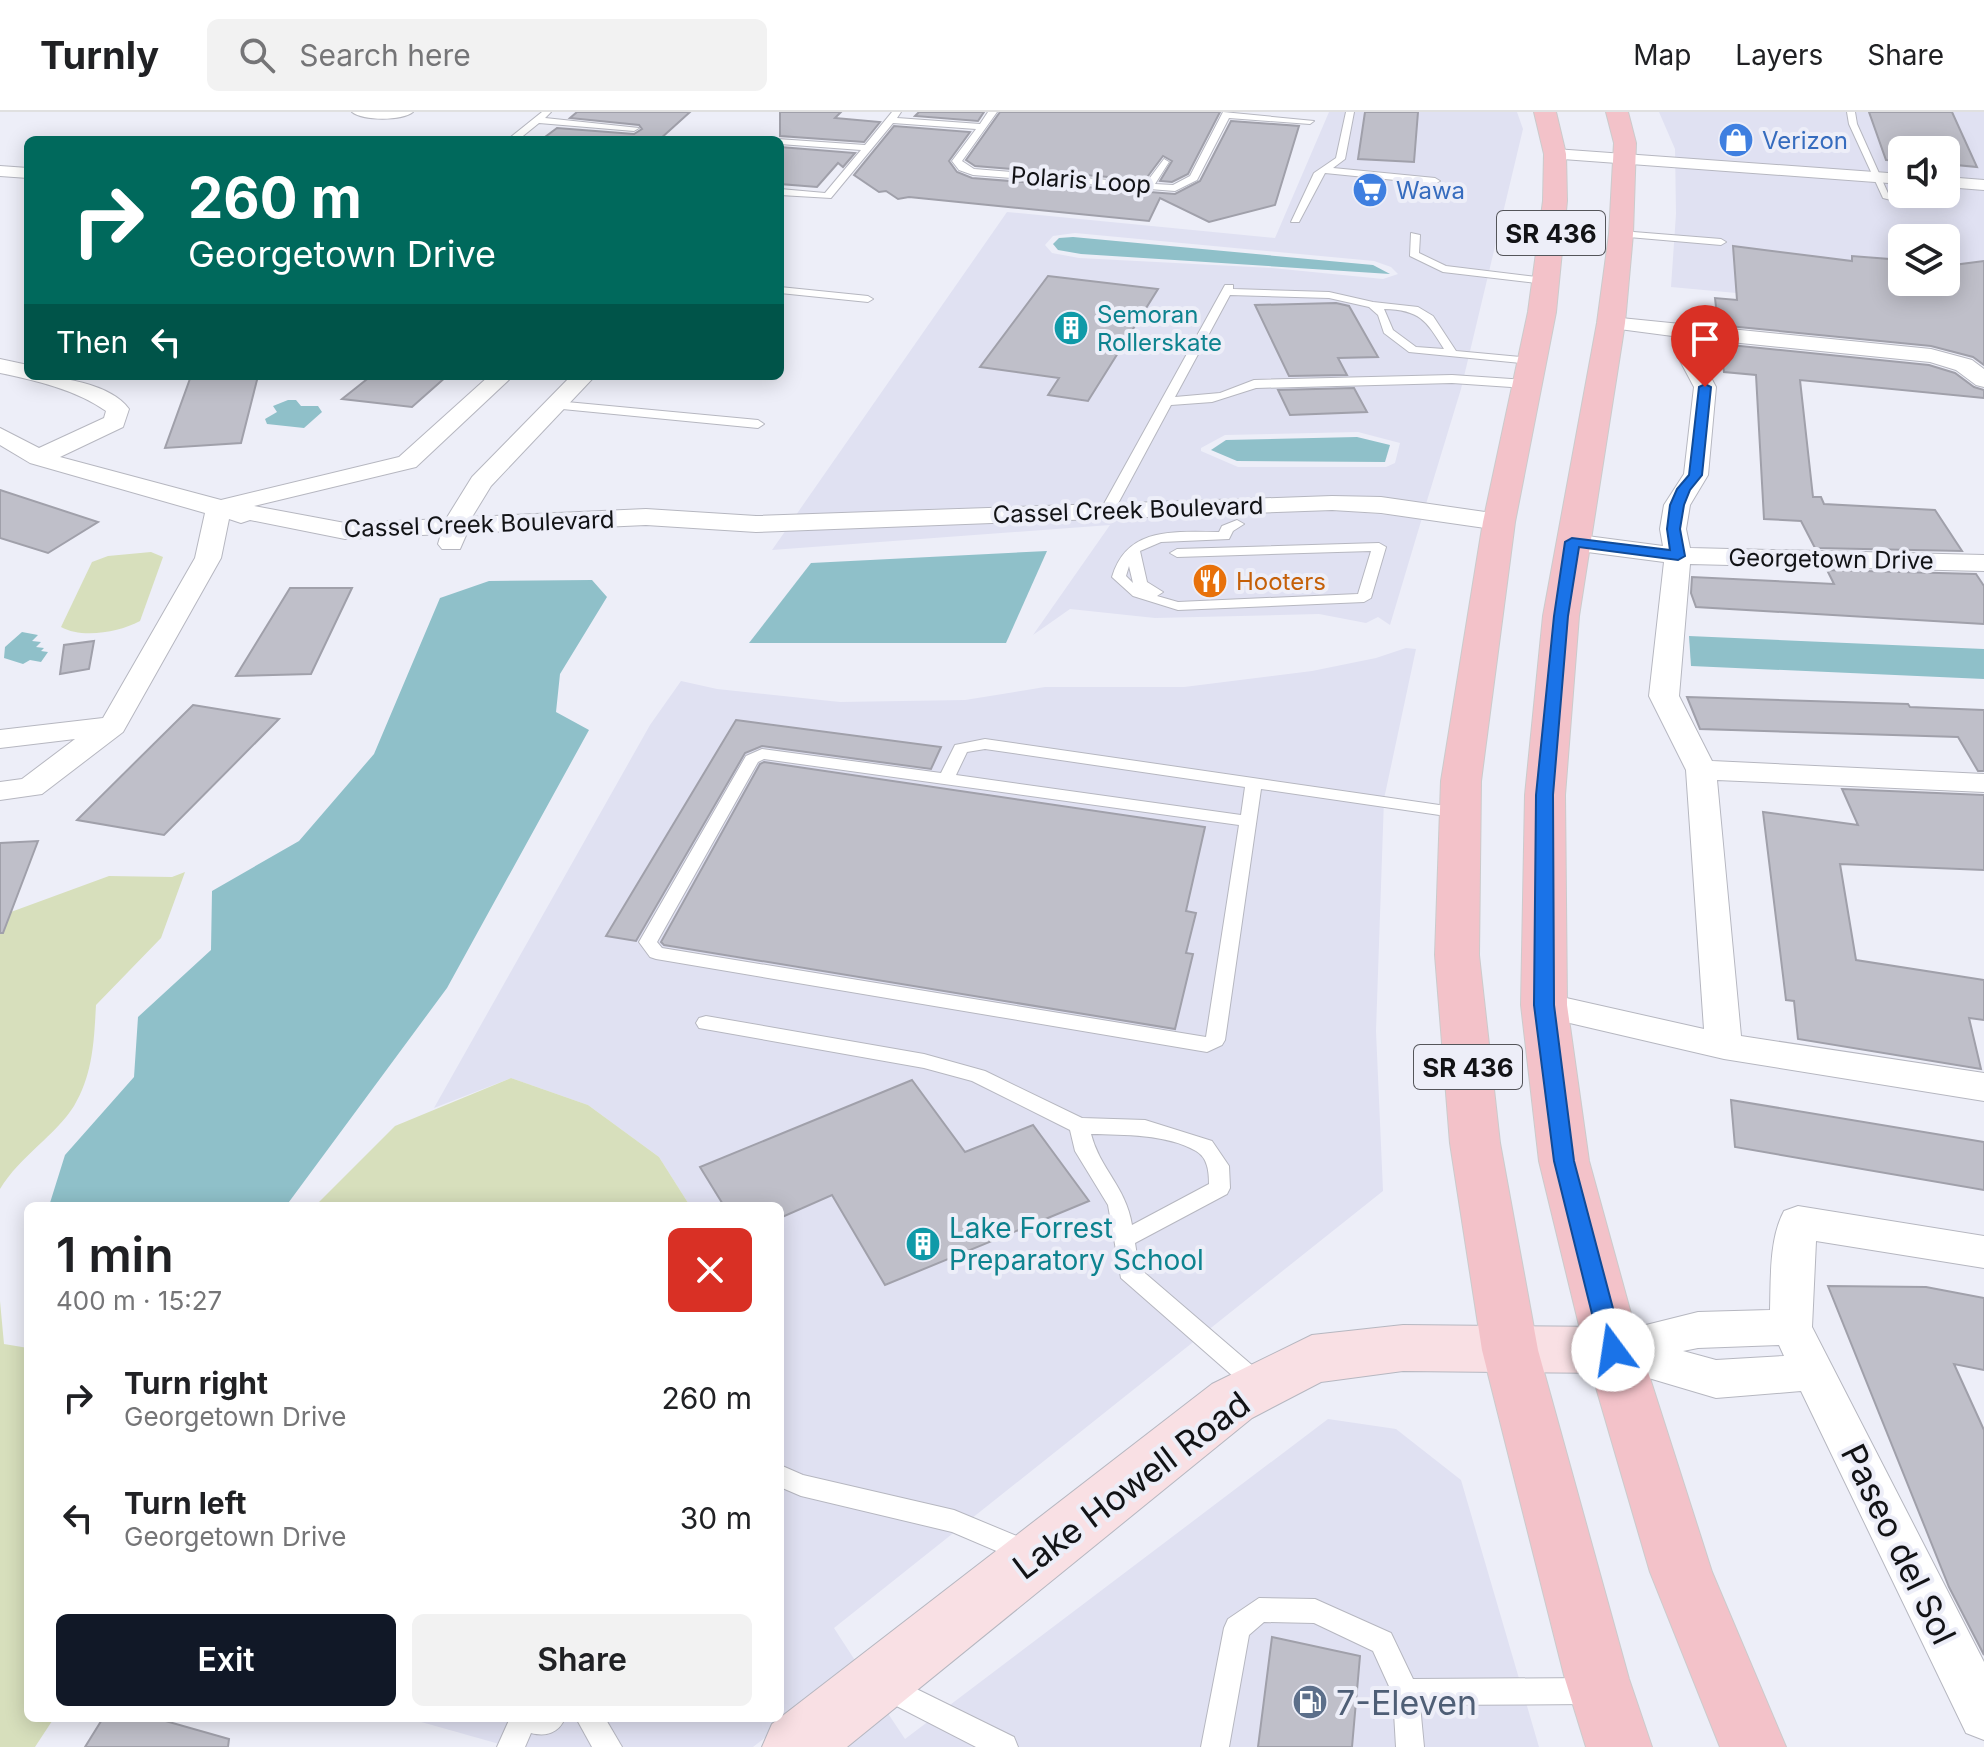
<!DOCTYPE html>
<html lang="en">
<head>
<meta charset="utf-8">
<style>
	body { margin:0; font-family:Inter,sans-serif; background:#f2f2f2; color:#202124; height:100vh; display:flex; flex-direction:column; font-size:30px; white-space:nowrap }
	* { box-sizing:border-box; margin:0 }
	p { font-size:26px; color:#757577 }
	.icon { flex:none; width:44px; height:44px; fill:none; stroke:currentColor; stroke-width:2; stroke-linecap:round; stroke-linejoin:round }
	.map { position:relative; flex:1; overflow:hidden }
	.drawer { position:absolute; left:24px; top:1090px; width:760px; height:520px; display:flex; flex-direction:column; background:#fff; border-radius:12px; box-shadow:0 4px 20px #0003 }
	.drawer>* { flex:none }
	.hud { position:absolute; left:24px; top:24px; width:760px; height:244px; border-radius:12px; box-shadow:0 4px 20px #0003; background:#00695c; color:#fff; overflow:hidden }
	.buttons { position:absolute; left:1888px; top:24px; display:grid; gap:16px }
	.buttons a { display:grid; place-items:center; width:72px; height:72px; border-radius:12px; background:#fff; box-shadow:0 4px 20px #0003; font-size:40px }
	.pin { position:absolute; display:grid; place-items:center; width:68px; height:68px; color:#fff; margin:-82px -34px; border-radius:50% 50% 50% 0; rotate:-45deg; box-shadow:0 0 8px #0007 }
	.pin .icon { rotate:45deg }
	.me { position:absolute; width:88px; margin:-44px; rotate:346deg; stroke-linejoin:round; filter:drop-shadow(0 0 6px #0008) }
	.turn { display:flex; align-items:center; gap:28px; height:168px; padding:0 32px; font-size:36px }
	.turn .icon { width:104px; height:104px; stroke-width:2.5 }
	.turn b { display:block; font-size:56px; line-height:68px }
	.then { display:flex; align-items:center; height:76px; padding:0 32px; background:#0003; gap:16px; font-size:30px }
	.round { display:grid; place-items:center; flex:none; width:84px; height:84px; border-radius:12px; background:#f2f2f2 }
	.overview { display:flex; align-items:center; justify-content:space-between; height:136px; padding:0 32px }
	h1 { font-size:48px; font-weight:600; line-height:60px }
	.button { display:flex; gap:16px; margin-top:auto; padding:16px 32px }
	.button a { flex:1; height:92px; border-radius:12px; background:#111827; color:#fff; font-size:32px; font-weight:600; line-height:92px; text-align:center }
	.button a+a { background:#f2f2f2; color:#202124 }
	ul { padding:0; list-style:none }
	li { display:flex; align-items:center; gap:24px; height:120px; padding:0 32px }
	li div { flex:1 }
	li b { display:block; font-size:30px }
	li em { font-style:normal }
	header { display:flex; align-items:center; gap:48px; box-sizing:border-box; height:112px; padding:0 40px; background:#fff; border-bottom:2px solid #e0e0e0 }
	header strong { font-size:38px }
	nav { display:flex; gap:44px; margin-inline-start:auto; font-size:28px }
	.search { width:560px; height:72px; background:#f2f2f2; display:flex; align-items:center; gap:20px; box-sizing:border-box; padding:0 28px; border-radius:12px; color:#757577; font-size:30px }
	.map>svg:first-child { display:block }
	.built { fill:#e0e1f2; fill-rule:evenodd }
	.green { fill:#d7dfbc }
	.water { fill:#8fc0c9 }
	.building { fill:#bfbfc9; stroke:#a0a0aa; stroke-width:2 }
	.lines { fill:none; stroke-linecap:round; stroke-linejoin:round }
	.lane-casing { stroke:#b6b7c0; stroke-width:2 }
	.street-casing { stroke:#b6b7c0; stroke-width:2 }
	.secondary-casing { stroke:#b6b7c0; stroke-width:2 }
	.primary-casing { stroke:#cbcbcc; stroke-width:2 }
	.lane { fill:#fff; fill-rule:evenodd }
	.street { fill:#fff; fill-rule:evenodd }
	.secondary { fill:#f9e0e4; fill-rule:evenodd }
	.primary { fill:#f3c2c9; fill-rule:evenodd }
	.route { fill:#1a73e8; stroke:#114b97; stroke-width:2 }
	.labels { text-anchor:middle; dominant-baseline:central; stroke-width:8; stroke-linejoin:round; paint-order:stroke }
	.far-shop-label { font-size:24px; fill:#366cbe; stroke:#edeef8; text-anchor:start }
	.far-street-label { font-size:24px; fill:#121316; stroke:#edeef8 }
	.far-culture-label { font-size:24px; fill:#0d838f; stroke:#edeef8; text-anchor:start }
	.far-food-label { font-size:24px; fill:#c56008; stroke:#edeef8; text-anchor:start }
	.shield { fill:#edeef8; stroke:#54555a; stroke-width:2 }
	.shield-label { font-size:26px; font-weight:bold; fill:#121316 }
	.culture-label { font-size:28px; fill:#0d838f; stroke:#edeef8; text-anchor:start }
	.near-street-label { font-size:34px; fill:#121316; stroke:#edeef8 }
	.near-service-label { font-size:34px; fill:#4e5e75; stroke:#edeef8; text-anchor:start }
</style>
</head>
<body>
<header>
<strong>Turnly</strong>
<div class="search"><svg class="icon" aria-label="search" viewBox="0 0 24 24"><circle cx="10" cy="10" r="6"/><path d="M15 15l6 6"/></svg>Search here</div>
<nav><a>Map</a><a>Layers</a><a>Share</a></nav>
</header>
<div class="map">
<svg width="1984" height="1635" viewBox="0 0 1984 1635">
	<rect width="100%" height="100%" fill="#edeef8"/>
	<g class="built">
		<path d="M1329 0H1517L1523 17 1461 277 1426 392 1383 386 1329 384 796 403 1007 100 1275 126ZM1075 121 1374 149 1391 155 1398 162 1383 167 1272 156 1079 146 1052 141 1045 133 1053 124ZM1358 320 1400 331 1395 351 1386 355H1238L1201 339V336L1225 323Z"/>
		<path d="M1659 0H1984V204L1671 175 1676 102 1675 37ZM1902 38H1946V82H1902ZM1902 126H1946V170H1902Z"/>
		<polygon points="1333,398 1422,406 1390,513 1378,505 1366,511 1319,502 1155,506 1070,497 1033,523 1110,413 772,438 786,418"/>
		<polygon points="1406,536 1416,537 1384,687 1376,919 1383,1079 834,1516 858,1553 753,1635 510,1635 407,1606 780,1606 780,1094 690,1094 659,1045 588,993 511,966 434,996 650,613 681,569 717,577 840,590 965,588 1045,575 1184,575 1312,559 1376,546"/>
		<polygon points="1328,1307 1396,1317 1461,1368 1539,1635 837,1635 885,1597 905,1627"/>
	</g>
	<g class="green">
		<path d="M151 440 163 445 140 509C120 520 82 527 61 515L92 450 108 444Z"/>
		<path d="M185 760 161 826 96 893C94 929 93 962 74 994 56 1023 20 1044 0 1077V804L109 764 172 765Z"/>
		<polygon points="511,966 588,993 659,1045 690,1094 315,1094 395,1014"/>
		<polygon points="0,1189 4,1232 28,1236 28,1606 54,1606 35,1635 0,1635"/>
	</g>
	<g class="water">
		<polygon points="1073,125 1373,153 1390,162 1081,142 1058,138 1053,132 1059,126"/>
		<polygon points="288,288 296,288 301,294 318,294 322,300 304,316 267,312 265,307 277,300 273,294"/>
		<polygon points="1357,325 1390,333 1385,350 1237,349 1211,338 1226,328"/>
		<polygon points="1047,439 1006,531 749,531 811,451"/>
		<polygon points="592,468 607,485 560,562 556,600 589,618 447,876 286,1094 49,1094 65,1043 134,965 138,905 211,838 212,779 299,729 374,642 440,486 489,469"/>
		<polygon points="22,520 38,523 32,529 41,530 36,535 44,536 41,539 48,540 41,550 30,548 23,552 4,546 5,535"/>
		<polygon points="1689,524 1984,537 1984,567 1691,554"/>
	</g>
	<g class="building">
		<polygon points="577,0 690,0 659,28 541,28 557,16 634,22 642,17 639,13 570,6"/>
		<polygon points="780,0 841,0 835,6 880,10 864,30 780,24"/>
		<polygon points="919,0 984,0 978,9 915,4"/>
		<polygon points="1000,0 1220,0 1188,62 1172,70 1160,69 1172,49 1163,44 1145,68 975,54 966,48"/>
		<polygon points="1365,0 1418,0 1414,50 1358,47"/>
		<polygon points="1869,0 1952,0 1977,55 1946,52 1946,38 1902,38 1902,49 1886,48"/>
		<polygon points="1231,9 1299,14 1275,93 1209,110 1160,86 1149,109 909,85 898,87 886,79 879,80 854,63 894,14 970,20 949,49 957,60 972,66 1175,82 1200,69"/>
		<polygon points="780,35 855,41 843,55 838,51 817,75 780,72"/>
		<polygon points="1733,134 1852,149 1852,144 1902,148 1902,170 1946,170 1946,154 1984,149 1984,253 1973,245 1931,234 1718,213 1715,186 1737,188"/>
		<polygon points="1048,164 1158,177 1088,289 1048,283 1059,266 980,255"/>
		<polygon points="1336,191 1349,194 1378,245 1338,246 1347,263 1289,264 1255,193"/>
		<polygon points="1720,232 1929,253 1955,261 1974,275 1984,278 1984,286 1800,268 1813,385 1821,385 1824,392 1935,398 1962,439 1815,436 1801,409 1764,407 1756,263 1724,260"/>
		<polygon points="191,264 258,264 241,331 165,336"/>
		<polygon points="371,264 447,264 412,295 342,287"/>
		<polygon points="1354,276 1367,300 1290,303 1278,278"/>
		<polygon points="0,378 98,410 48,441 0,426"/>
		<polygon points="1827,458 1976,462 1984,474 1984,512 1696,495 1691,481 1692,465 1834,472"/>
		<polygon points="290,476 352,476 311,562 236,564"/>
		<polygon points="94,529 89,557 60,562 64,533"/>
		<polygon points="1687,585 1908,592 1910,595 1984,598 1984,659 1978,659 1958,625 1700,617"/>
		<polygon points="193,593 279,607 164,723 77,708"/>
		<polygon points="736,608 941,635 931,657 762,634 745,641 636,829 606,824"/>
		<polygon points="764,650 1205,715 1186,799 1196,801 1186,841 1193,842 1175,917 664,833 661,830 760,652"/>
		<polygon points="1842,677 1984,683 1984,758 1840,752 1856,848 1984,868 1984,908 1969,906 1981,957 1798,927 1794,889 1786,888 1763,700 1858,713"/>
		<polygon points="38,729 3,821 0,821 0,731"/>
		<polygon points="912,968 965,1040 1033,1013 1089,1089 885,1173 832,1083 780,1106 780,1094 724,1094 700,1055"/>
		<polygon points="1731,988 1984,1030 1984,1078 1735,1035"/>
		<polygon points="1828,1174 1926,1175 1984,1186 1984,1258 1954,1252 1984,1318 1984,1543 1949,1475"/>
		<polygon points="1272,1525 1360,1544 1352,1635 1258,1635"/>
		<polygon points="103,1606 155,1606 229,1627 228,1635 85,1635"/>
	</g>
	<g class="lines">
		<defs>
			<g id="lane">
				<polygon points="542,0 551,0 545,6 639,16 634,19 539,11 518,28 507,28"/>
				<polygon points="892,0 901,0 897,6 980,12 988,0 997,0 962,49 974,57 1146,71 1164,47 1169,50 1155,72 1173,73 1190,64 1223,0 1314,9 1310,12 1229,6 1197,68 1175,79 973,63 959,58 952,49 976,17 893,11 831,86 780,83 780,77 825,81 861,38 780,32 777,27 865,33"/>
				<polygon points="1346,0 1354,0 1345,47 1333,56 1435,66 1440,69 1435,72 1325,61 1299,110 1291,110 1314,61 1336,46"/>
				<polygon points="1847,0 1855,0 1857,12 1891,88 1883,86 1849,12"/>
				<polygon points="760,25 767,26 769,28 755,28"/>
				<polygon points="1621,119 1721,127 1726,130 1721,133 1617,124 1616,122"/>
				<polygon points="1411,121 1420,123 1419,141 1446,154 1545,166 1550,169 1545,172 1443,160 1410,144"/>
				<path d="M1225 173H1233V177L1329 180 1373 190 1418 195 1433 204 1456 239 1531 246 1537 249 1531 252 1409 240 1384 221 1378 203 1369 195 1329 186 1230 183 1175 285 1220 281 1254 268 1452 263 1527 268 1533 272 1527 276 1452 271 1256 276 1212 290 1171 293 1114 399 1112 402H1102L1100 399ZM1384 197C1420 198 1426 208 1444 237L1416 235 1393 218Z"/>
				<polygon points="780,175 868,184 873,187 868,190 780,181"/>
				<polygon points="556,289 758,308 764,312 758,316 552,296 552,290"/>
				<path d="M1237 408 1244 412 1233 419 1229 427 1161 430 1140 439 1147 470 1163 480 1157 484 1178 490 1358 482 1371 439 1177 445 1170 441 1177 437 1379 431 1386 435 1371 486 1364 490 1178 498 1133 484 1112 465C1127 414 1175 420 1219 420L1222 414ZM1129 454 1133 471 1126 464Z"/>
				<path d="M985 627 1460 696 1468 701 1460 706 1261 677 1225 928 1222 933 1207 940 656 847 650 845 639 830 746 644 762 637 941 661 955 633ZM985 637 1245 675 1241 703 956 663 967 640ZM764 647 1239 713 1206 925 662 836 657 830 758 650Z"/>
				<path d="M706 904 924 942 985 959 1082 1006 1145 1008 1212 1029 1229 1054 1230 1076 1227 1082 1135 1131 1139 1156 1267 1266 1271 1273 1267 1280 1259 1283 1251 1280 1121 1166 1108 1093 1075 1039 1070 1018 972 969 924 956 699 916 696 911 699 906ZM1091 1022C1124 1023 1167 1022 1196 1039 1208 1046 1209 1060 1209 1072L1132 1113C1126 1075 1100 1057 1091 1022Z"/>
				<polygon points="780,1353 803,1363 954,1398 1036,1432 1039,1440 1036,1448 1027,1452 952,1420 801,1384 780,1375"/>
				<polygon points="1259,1486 1315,1487 1391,1521 1413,1567 1592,1566 1601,1570 1605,1579 1601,1588 1592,1592 1420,1593 1424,1635 1396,1635 1393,1583 1373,1539 1314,1511 1264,1510 1249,1523 1229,1635 1201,1635 1224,1516 1228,1507"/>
				<polygon points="886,1562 1014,1625 1018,1635 976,1635 877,1584 873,1575 877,1566"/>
				<path d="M510 1606H565C559 1621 546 1625 531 1621L525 1635H497Z"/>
				<polygon points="576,1606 605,1606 622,1635 592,1635"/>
			</g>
			<g id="street">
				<path d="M352 0H413C402 9 363 9 352 0Z"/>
				<polygon points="1555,37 1902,62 1902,72 1549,46 1546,42 1549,38"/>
				<polygon points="0,54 28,56 28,66 0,64"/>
				<polygon points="1946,65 1984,68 1984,78 1946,75"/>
				<polygon points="1611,205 1931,237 1972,248 1984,257 1984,275 1976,273 1956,258 1930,250 1701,227 1700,245 1716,275 1708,363 1690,393 1686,417 1690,436 1984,443 1984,459 1690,452 1679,584 1712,649 1984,662 1984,680 1717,668 1741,924 1984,961 1984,989 1724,947 1544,905 1531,902 1526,893 1531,884 1544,881 1704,917 1686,658 1649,584 1664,450 1572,438 1563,435 1559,430 1563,425 1572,422 1663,434 1660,417 1664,393 1684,362 1694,275 1678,245 1680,225 1604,215 1600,211 1604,207"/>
				<path d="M0 247 28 253V264C58 264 110 271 129 297L123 315 60 345 221 388 399 345 489 264H513L416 355 254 394 345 411 446 407 472 365 571 264H595L491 374 472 405 646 397 756 404 1332 384 1381 385 1499 402 1508 405 1512 410 1508 415 1499 418 1381 401 1332 398 756 420 646 413 467 421 460 437H442L438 432 441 422 345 427 250 408 241 411 229 407 221 446 123 620 42 682 0 688V670L22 667 75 627 0 636V618L103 606 195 446 205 401 30 351 0 333V316L39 336 104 306 106 299C77 278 34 268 0 261Z"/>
				<path d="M1798 1094 1984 1124V1156L1816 1129 1812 1215 1984 1550V1628L1966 1621 1801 1279 1716 1286 1598 1251 1592 1238 1598 1225 1698 1200 1770 1198C1771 1166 1769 1127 1784 1099ZM1779 1233 1784 1244 1716 1248 1683 1239 1698 1236Z"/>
			</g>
			<polygon id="secondary" points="1403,1213 1613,1215 1633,1221 1641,1238 1633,1255 1613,1261 1403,1259 1321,1270 1252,1306 847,1635 762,1635 772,1612 1212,1272 1312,1223"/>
			<g id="primary">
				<polygon points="1534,0 1556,0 1566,42 1567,89 1556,200 1515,410 1481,669 1479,843 1500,1031 1538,1238 1629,1567 1652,1635 1586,1635 1565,1567 1482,1238 1450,1031 1435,843 1441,669 1483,410 1528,200 1543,89 1544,42"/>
				<polygon points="1606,0 1628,0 1636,31 1633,122 1625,211 1579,504 1565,683 1567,893 1589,1049 1641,1238 1712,1460 1786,1635 1720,1635 1650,1460 1585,1238 1539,1049 1521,893 1525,683 1543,504 1597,211 1609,122 1614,31"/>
			</g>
		</defs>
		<use href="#lane" class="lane-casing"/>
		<use href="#street" class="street-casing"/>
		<use href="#secondary" class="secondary-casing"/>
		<use href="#primary" class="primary-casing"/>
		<use href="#lane" class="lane"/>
		<use href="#street" class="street"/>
		<use href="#secondary" class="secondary"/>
		<use href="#primary" class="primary"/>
	</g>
	<polygon class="route" points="1705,272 1711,275 1702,363 1690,378 1684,393 1680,417 1685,444 1678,448 1579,435 1568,504 1553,683 1554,893 1574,1049 1624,1238 1621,1245 1613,1247 1604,1245 1601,1238 1554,1049 1534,893 1536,683 1554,504 1565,430 1572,426 1670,438 1667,417 1670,393 1677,377 1689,363 1699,275"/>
	<defs>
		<symbol id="shop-disc" viewBox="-11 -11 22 22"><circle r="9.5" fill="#3f7fe0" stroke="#edeef8"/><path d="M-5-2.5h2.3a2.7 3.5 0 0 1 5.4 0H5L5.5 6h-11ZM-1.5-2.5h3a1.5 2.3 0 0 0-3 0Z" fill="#fff"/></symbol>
		<symbol id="supermarket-disc" viewBox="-11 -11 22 22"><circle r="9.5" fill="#3f7fe0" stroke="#edeef8"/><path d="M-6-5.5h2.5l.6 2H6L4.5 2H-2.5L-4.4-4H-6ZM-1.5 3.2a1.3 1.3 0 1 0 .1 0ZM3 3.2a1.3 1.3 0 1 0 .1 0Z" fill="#fff"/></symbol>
		<symbol id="building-disc" viewBox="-11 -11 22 22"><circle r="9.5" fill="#0f9aa8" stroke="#edeef8"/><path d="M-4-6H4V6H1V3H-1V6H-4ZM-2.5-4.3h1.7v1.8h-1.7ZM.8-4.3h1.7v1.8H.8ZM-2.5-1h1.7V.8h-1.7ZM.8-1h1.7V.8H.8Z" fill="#fff"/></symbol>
		<symbol id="restaurant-disc" viewBox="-11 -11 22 22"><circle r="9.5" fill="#e8710a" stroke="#edeef8"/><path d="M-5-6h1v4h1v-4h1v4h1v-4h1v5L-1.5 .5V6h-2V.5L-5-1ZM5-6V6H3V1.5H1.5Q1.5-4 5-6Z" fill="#fff"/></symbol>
		<symbol id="fuel-disc" viewBox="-11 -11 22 22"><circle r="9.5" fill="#5c6f8a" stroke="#edeef8"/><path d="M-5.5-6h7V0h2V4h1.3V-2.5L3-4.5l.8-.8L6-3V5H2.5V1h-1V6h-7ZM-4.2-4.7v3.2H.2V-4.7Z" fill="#fff"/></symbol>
	</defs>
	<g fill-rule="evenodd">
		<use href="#shop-disc" x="1716" y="8" width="40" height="40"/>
		<use href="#supermarket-disc" x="1350" y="58" width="40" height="40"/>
		<use href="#building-disc" x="1051" y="196" width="40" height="40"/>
		<use href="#restaurant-disc" x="1190" y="449" width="40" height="40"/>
		<use href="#building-disc" x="903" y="1112" width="40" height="40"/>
		<use href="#fuel-disc" x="1290" y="1570" width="40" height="40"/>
	</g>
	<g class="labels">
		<g class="far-shop-label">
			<text x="1762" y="28">Verizon</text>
			<text x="1396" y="78">Wawa</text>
		</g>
		<g class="far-street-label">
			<text transform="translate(1081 68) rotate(4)">Polaris Loop</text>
			<text transform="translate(1128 398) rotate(-2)">Cassel Creek Boulevard</text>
			<text transform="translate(479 412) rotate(-2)">Cassel Creek Boulevard</text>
			<text transform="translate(1831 447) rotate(1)">Georgetown Drive</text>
		</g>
		<g class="far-culture-label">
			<text x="1097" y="202">Semoran<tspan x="1097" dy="28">Rollerskate</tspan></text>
		</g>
		<g class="far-food-label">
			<text x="1236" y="469">Hooters</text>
		</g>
		<g class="shield">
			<rect x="1497" y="99" width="108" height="44" rx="6"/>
			<rect x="1414" y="933" width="108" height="44" rx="6"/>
		</g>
		<g class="shield-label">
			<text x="1551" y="121">SR 436</text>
			<text x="1468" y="955">SR 436</text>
		</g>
		<g class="culture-label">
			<text x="949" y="1116">Lake Forrest<tspan x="949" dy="32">Preparatory School</tspan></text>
		</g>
		<g class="near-street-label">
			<text transform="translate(1131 1373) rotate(-37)">Lake Howell Road</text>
			<text transform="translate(1899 1432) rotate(64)">Paseo del Sol</text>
		</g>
		<g class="near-service-label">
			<text x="1336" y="1590">7-Eleven</text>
		</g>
	</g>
</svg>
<div class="buttons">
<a><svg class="icon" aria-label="sound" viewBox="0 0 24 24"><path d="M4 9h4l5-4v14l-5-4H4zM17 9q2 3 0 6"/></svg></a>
<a><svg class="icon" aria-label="layers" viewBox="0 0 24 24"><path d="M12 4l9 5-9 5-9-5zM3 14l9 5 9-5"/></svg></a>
</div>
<div class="pin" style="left:1705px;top:275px;background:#d93025"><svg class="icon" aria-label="arrive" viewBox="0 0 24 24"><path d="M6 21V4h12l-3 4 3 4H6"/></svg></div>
<svg class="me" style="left:1613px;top:1238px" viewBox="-20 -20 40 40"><circle r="19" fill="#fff"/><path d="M0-13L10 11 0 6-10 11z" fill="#1a73e8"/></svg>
<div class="hud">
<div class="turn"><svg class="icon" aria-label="right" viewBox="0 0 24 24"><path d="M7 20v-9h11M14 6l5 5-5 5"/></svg><div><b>260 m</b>Georgetown Drive</div></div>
<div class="then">Then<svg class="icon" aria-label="left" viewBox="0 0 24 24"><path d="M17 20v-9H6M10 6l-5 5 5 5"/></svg></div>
</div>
<section class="drawer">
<div class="overview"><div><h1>1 min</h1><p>400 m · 15:27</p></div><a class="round" style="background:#d93025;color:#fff"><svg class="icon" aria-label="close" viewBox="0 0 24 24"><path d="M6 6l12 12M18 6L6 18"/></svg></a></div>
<ul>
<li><svg class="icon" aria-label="right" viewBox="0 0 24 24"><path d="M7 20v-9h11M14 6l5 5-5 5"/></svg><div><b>Turn right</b><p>Georgetown Drive</p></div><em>260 m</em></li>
<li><svg class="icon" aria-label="left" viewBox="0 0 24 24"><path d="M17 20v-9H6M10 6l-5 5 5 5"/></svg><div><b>Turn left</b><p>Georgetown Drive</p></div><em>30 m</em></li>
</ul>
<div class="button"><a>Exit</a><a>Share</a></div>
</section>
</div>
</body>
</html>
